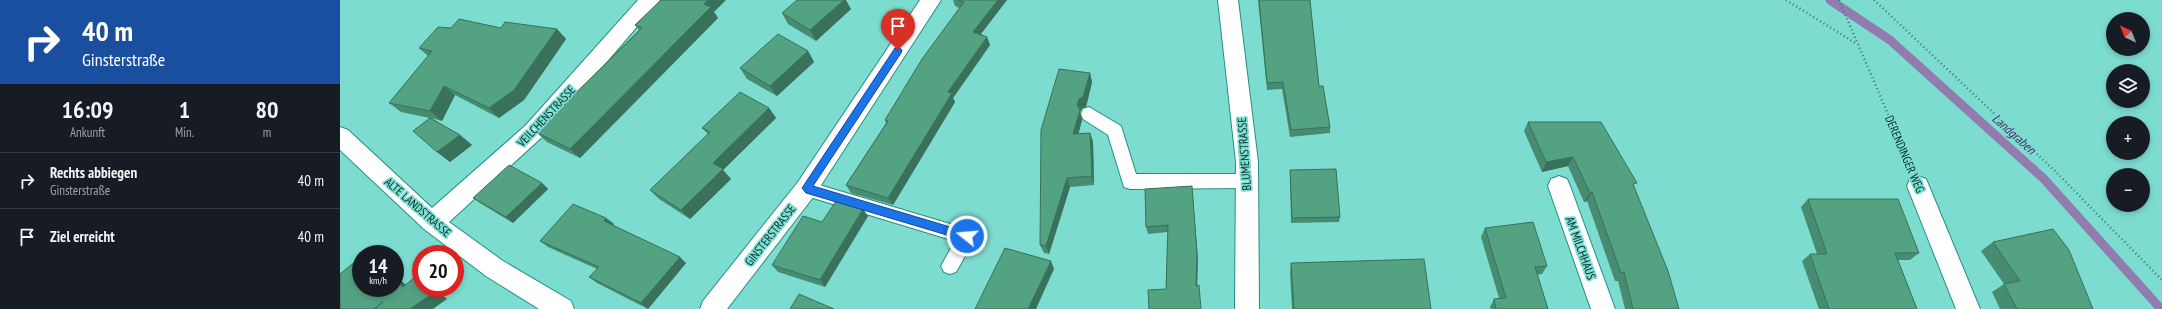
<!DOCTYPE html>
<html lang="de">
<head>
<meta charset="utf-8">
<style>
	body { margin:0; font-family:"PT Sans Narrow",sans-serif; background:#20242c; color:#f1f3f6; height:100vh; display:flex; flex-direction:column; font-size:15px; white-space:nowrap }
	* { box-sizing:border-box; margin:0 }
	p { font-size:13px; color:#9ea1a6 }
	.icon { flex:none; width:22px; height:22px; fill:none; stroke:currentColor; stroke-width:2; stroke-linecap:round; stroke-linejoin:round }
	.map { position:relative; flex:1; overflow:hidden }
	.side { display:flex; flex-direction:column; background:#171b24; width:340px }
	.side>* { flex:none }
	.top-card { background:#1a4fa0; color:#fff; overflow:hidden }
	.needle { width:26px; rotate:317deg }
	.tools { position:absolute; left:1766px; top:12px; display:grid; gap:8px }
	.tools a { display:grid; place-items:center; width:44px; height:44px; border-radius:50%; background:#171b24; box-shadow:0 2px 6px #0003; font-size:20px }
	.speed { position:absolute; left:12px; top:245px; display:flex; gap:8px; font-size:20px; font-weight:700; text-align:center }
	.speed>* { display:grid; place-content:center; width:52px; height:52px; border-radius:50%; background:#171b24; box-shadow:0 2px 6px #0003; line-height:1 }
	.speed small { font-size:10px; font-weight:400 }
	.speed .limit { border:6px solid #d22; background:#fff; color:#111 }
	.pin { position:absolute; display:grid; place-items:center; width:34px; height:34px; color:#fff; margin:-41px -17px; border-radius:50% 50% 50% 0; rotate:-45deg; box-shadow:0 0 4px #0007 }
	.pin .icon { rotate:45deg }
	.me { position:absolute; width:44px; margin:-22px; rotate:287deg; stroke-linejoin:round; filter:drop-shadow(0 0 3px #0008) }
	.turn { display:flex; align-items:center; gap:14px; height:84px; padding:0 16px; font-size:18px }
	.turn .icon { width:52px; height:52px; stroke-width:2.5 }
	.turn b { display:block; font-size:28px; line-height:34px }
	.eta { display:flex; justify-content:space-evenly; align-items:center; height:68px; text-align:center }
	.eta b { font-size:24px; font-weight:800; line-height:28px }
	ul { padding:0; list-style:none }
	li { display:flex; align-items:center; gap:12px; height:56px; padding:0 16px; border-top:1px solid #363941 }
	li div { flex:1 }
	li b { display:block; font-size:15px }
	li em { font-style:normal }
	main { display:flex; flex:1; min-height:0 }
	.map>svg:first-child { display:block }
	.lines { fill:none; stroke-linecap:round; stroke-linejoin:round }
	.stream { stroke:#927bae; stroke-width:9 }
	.lane-casing { stroke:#268d83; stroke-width:2 }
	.street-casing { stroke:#268d83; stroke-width:2 }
	.path { stroke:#3a7d76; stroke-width:2.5; stroke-dasharray:1 3; stroke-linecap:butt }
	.lane { fill:#fff; fill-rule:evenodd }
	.street { fill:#fff; fill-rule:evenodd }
	.wall { fill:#478b70 }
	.shaded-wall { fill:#3a715b }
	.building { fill:#53a282; stroke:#3a715b }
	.route { fill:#1a73e8; stroke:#114b97 }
	.labels { text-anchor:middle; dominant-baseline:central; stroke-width:3.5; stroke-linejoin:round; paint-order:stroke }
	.street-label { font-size:12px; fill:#032f2b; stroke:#7ddcd0 }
	.water-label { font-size:13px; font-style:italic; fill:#4d2c6d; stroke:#7ddcd0 }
</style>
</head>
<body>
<main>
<section class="side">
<div class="top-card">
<div class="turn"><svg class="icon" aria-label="right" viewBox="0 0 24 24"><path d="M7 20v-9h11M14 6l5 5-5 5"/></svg><div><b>40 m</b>Ginsterstraße</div></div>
</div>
<div class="eta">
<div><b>16:09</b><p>Ankunft</p></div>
<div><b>1</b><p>Min.</p></div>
<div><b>80</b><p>m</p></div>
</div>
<ul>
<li><svg class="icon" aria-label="right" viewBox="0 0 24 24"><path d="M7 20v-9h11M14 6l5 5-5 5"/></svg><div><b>Rechts abbiegen</b><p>Ginsterstraße</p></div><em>40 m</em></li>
<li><svg class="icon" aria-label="arrive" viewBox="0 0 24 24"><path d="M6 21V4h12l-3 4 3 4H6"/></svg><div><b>Ziel erreicht</b></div><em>40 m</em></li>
</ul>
</section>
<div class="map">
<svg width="1822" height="309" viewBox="0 0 1822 309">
	<rect width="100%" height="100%" fill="#7ddcd0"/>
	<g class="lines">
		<polyline class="stream" points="1490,0 1550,40 1704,179 1821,309"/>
		<defs>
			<g id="lane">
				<polygon points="749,107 781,126 796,174 907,174 913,176 916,181 913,186 907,188 790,189 784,187 768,135 743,119 741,114 743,109"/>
				<polygon points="466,181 627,229 633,231 636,237 616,272 610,274 604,272 601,266 615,241 460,194 457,189 460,184"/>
			</g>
			<g id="street">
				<polygon points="298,0 320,0 202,137 109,222 163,261 231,301 234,309 199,309 146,276 84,229 0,150 0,127 8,130 92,208 186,125"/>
				<polygon points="580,0 601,0 474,196 387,309 360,309 363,301 458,182"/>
				<polygon points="878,0 898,0 918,162 919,309 895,309 896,162"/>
				<polygon points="1219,176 1227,179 1230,186 1275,309 1251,309 1208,186 1211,179"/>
				<polygon points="1578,176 1586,179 1589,186 1640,309 1616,309 1567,186 1570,179"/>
			</g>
		</defs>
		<use href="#lane" class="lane-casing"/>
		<use href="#street" class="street-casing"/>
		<g class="path">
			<polyline points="1446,0 1517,44"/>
			<polyline points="1499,0 1569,163"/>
			<polyline points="1534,0 1714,170 1822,280"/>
		</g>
		<use href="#lane" class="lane"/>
		<use href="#street" class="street"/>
	</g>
	<g class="wall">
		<polygon points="613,0 667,0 641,34 647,37 650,45 613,98 615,102 553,205 511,193 506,185 546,123 545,120 619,8 615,6"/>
		<polygon points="918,0 970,0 979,86 990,127 990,133 950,137 942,89 927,90"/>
		<polygon points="511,9 476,41 448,24 442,13"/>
		<polygon points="374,12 378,18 240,158 207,142 196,132 299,30 295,25"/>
		<polygon points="111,28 161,28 217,29 226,39 184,100 159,118 115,95 102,121 91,118 120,135 132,145 110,162 97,152 90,118 61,112 49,103 88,56 79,48"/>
		<polygon points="468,51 474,62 437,96 407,79 400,68"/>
		<polygon points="750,73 752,82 746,107 742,108 740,112 742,120 738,134 750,133 753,142 754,185 730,187 709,254 704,253 700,245"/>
		<polygon points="429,108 436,118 383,170 391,179 350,219 319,199 310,190 368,134 362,128"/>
		<polygon points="1188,122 1294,187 1339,309 1285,309 1278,281 1275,281 1247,201 1244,202 1228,166 1202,172 1184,131"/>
		<polygon points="950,170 1000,217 999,222 951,223 950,175"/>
		<polygon points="202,183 208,189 173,223 140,203 133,198"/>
		<polygon points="805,189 858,260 826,289 828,232 808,234 806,227"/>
		<polygon points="1468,199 1579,253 1570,260 1558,260 1577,309 1479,309 1462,261 1470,254 1477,254 1461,207"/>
		<polygon points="528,216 485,287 438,272 432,265 482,222"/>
		<polygon points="266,218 274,224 273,225 346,263 308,309 257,283 249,277 257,269 208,247 200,241"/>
		<polygon points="1145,228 1207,266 1202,274 1197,275 1208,309 1151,309 1150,307 1154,299 1159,298 1141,237"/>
		<polygon points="1653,242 1753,309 1660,309 1652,292 1664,284 1641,251"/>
		<polygon points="951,263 1091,309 952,309 950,273"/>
	</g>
	<g class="shaded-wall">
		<polygon points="368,0 386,0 374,12 378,18 240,158 230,149"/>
		<polygon points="504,0 506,0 511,9 476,41 470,30"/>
		<polygon points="658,0 667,0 636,40 633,32"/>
		<polygon points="217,29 226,39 184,100 159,118 149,108"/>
		<polygon points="647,37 650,45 613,98 615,102 553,205 548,198 608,92"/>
		<polygon points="468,51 474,62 437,96 430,86"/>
		<polygon points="750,73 752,82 746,107 742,108 740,112 742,120 736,144 733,134 737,104"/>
		<polygon points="104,86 115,95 102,121 90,111"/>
		<polygon points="429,108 436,118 383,170 391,179 350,219 341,210 373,163"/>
		<polygon points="750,133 753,142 754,185 752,176"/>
		<polygon points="120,135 132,145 110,162 97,152"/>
		<polygon points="1233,157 1228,166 1202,172 1206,162"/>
		<polygon points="727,178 730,187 709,254 706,246"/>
		<polygon points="202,183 208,189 173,223 166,217"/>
		<polygon points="852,186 858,260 857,292 856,286"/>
		<polygon points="1252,192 1247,201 1244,202 1250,193"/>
		<polygon points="523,209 528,216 485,287 480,280"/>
		<polygon points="266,218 274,224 271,227 264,221"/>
		<polygon points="340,257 346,263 308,309 301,303"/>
		<polygon points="711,261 714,269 696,309 688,309"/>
		<polygon points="55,275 76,294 63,287 55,279"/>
		<polygon points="90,288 94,288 107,299 93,309 70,309"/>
	</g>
	<g class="building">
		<polygon points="321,0 368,0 364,4 371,7 230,149 196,132 302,28 295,25"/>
		<polygon points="457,0 504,0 470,30 442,13"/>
		<polygon points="618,0 658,0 633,32 647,37 608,92 612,93 548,198 506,185 548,121 545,120 582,59 624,2"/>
		<polygon points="919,0 970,0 979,86 983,86 990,127 951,130 943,82 927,83"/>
		<polygon points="119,19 161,28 165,22 217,29 174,90 149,108 104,86 90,111 49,103 92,51 79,48 98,27 111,28"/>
		<polygon points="438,34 468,51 430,86 400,68"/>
		<polygon points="719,69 750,73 743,97 739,99 737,104 740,110 733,134 750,133 752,176 727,178 706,246 700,245 701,130"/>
		<polygon points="400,92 429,108 373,163 383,169 341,210 310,190 370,132 362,128"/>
		<polygon points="90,118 120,135 97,152 73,131"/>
		<polygon points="1188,122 1261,122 1297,183 1293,184 1328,271 1339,309 1293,309 1284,272 1281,273 1252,192 1250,193 1233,157 1206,162"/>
		<polygon points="169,165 202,183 166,217 133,198"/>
		<polygon points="996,169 1000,217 952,218 950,170"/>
		<polygon points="852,186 857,254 856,286 859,285 861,309 809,309 808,290 826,289 828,225 806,227 805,189"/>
		<polygon points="1468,199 1558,199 1579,253 1555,253 1577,309 1489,309 1470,254 1487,254"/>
		<polygon points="496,201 523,209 480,280 432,265 463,216 482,222"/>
		<polygon points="233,204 266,218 264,221 340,257 301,303 249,277 259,267 200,241"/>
		<polygon points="1193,222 1207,266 1195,267 1208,309 1156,309 1154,299 1166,298 1145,228"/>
		<polygon points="1713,229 1729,250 1753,309 1677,309 1664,284 1680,281 1653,242"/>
		<polygon points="665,248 711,261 688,309 635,309"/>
		<polygon points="21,257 21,288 55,288 55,279 63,287 76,276 81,280 81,288 90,288 95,292 70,309 35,309 43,302 34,309 0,309 0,274"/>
		<polygon points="1084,259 1091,309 954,309 951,263"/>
		<polygon points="459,294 494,309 450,309"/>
	</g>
	<polygon class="route" points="558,47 562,50 561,53 473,186 627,232 632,236 627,241 466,193 462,188 555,48"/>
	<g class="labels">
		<g class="street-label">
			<text transform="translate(206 116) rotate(-47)">VEILCHENSTRASSE</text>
			<text transform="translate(904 154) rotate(-94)">BLUMENSTRASSE</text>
			<text transform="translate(1565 154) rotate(67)">DERENDINGER WEG</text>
			<text transform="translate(78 207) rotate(41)">ALTE LANDSTRASSE</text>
			<text transform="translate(430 235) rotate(-52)">GINSTERSTRASSE</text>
			<text transform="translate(1241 248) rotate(70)">AM MILCHHAUS</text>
		</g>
		<g class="water-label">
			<text transform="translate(1674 134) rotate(42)">Landgraben</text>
		</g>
	</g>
</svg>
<div class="tools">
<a><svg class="needle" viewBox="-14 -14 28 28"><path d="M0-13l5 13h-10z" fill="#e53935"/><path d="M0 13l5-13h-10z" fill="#9ea1a6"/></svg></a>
<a><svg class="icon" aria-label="layers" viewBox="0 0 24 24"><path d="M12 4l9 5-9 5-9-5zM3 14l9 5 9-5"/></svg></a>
<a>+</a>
<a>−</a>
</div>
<div class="speed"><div>14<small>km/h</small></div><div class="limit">20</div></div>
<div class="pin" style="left:558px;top:50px;background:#d93025"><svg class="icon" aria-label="arrive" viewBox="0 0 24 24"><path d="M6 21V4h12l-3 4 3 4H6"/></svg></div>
<svg class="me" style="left:627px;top:236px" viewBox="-20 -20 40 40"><circle r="17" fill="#1a73e8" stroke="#fff" stroke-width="3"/><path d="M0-11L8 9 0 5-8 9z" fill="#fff"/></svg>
</div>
</main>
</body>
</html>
